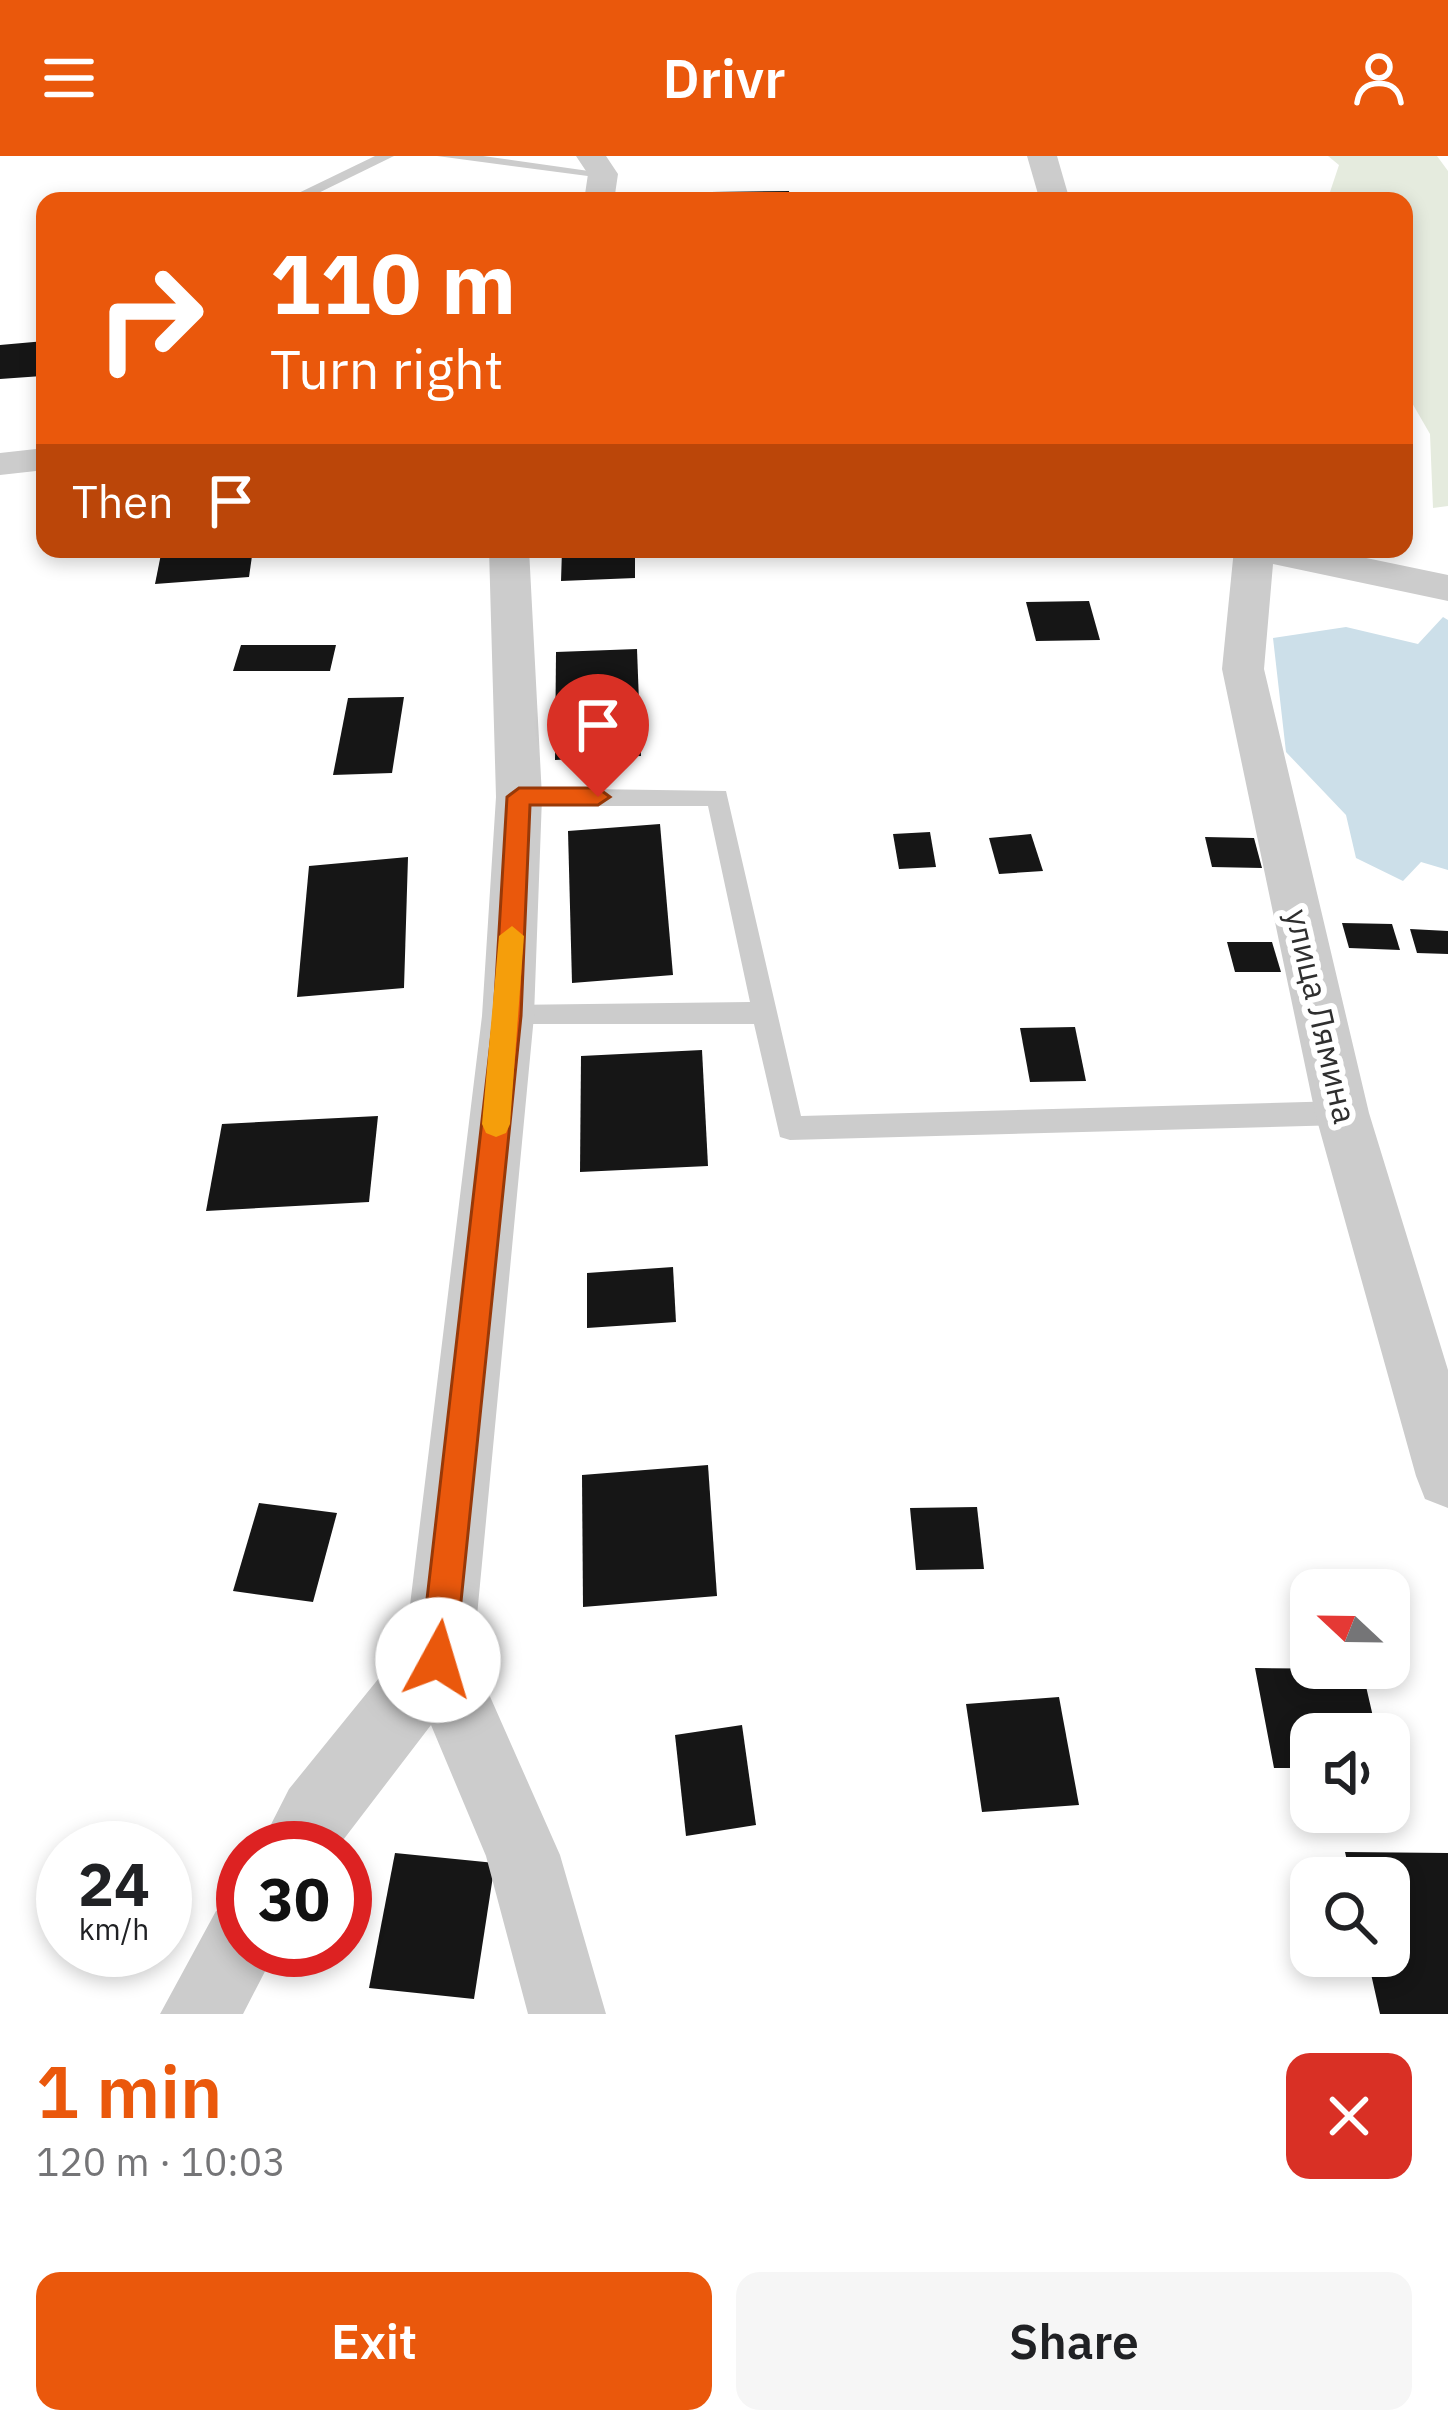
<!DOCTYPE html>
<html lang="en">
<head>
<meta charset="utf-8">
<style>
	body { margin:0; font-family:"IBM Plex Sans",sans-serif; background:#f6f6f6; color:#202124; height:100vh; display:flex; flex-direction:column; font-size:45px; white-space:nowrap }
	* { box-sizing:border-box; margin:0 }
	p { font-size:39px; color:#757577 }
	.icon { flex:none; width:66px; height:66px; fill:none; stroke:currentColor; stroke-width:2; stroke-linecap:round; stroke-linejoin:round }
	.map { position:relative; height:1858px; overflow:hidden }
	.drawer { display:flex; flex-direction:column; background:#fff; flex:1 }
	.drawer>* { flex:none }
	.hud { position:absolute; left:36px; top:36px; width:1377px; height:366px; border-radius:24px; box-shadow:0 6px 18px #0003; background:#ea580c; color:#fff; overflow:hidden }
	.needle { width:78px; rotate:292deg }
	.buttons { position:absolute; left:1290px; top:1413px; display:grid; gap:24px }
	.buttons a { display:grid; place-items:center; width:120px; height:120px; border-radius:24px; background:#fff; box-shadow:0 6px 18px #0003; font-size:60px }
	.speed { position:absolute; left:36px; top:1665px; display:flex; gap:24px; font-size:60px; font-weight:700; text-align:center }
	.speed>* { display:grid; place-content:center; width:156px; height:156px; border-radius:50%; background:#fff; box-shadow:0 6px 18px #0003; line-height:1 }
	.speed small { font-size:30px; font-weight:400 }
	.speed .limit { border:18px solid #d22; background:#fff; color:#111 }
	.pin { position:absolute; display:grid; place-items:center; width:102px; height:102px; color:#fff; margin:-123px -51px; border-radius:50% 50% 50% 0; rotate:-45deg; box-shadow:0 0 12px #0007 }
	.pin .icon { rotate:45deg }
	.me { position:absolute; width:132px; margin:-66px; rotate:6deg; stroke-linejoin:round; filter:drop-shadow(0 0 9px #0008) }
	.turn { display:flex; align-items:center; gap:42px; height:252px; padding:0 36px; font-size:54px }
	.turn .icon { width:156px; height:156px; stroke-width:2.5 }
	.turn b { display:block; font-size:84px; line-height:102px }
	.then { display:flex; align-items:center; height:114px; padding:0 36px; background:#0003; gap:24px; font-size:45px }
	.round { display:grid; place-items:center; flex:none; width:126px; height:126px; border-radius:24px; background:#f6f6f6 }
	.summary { display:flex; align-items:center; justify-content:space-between; height:204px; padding:0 36px }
	h1 { font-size:72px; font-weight:600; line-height:90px; color:#ea580c }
	.cta { display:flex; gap:24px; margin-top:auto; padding:24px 36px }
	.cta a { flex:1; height:138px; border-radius:24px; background:#ea580c; color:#fff; font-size:48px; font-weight:600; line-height:138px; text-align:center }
	.cta a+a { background:#f6f6f6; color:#202124 }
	header { display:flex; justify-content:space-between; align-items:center; height:156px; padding:0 36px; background:#ea580c; color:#fff; font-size:54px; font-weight:600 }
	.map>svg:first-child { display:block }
	.green { fill:#e5ebde }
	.water { fill:#ccdfe9 }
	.building { fill:#161616 }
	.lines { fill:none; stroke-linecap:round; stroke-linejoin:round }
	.lane { fill:#ccc; fill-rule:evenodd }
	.street { fill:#ccc; fill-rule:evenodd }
	.route { fill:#ea580c; stroke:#983908; stroke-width:3 }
	.slow { fill:#f59e0b }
	.labels { text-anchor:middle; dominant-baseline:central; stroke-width:12; stroke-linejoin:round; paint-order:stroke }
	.street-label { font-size:33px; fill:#2f2f2f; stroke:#fff }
</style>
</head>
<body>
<header><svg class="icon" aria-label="menu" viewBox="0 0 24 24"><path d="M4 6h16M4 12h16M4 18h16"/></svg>Drivr<svg class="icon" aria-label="person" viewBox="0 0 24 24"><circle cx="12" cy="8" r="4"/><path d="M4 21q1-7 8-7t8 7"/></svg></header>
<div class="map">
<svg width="1448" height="1858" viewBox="0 0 1448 1858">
	<rect width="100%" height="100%" fill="#fff"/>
	<polygon class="green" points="1328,0 1437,0 1448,15 1448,350 1433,352 1430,278 1404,233 1404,45 1327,45 1339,9"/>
	<polygon class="water" points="1443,461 1448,464 1448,714 1421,706 1403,725 1356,702 1346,659 1286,596 1273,482 1346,471 1418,488"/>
	<g class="building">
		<polygon points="789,35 790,45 641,45 641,37"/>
		<polygon points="45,185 42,220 0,223 0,189"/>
		<polygon points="162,393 253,393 249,421 155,428"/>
		<polygon points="562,393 635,393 635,422 561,425"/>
		<polygon points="1089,445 1100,484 1036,485 1026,446"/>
		<polygon points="241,489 336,489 330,515 233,515"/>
		<polygon points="637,493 641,600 555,604 556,496"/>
		<polygon points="404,541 392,617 333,619 348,542"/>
		<polygon points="660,668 673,819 572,827 568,675"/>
		<polygon points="930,676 936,711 899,713 893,678"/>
		<polygon points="1031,678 1043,715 999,718 989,682"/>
		<polygon points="1205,681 1254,682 1262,712 1212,711"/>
		<polygon points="408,701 404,832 297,841 309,710"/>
		<polygon points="1342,767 1392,768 1400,794 1349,792"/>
		<polygon points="1410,773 1448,775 1448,798 1417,797"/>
		<polygon points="1227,786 1272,786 1281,816 1235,816"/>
		<polygon points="1075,871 1086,925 1030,926 1020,872"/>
		<polygon points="702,894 708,1010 580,1016 581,900"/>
		<polygon points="378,960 369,1046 206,1055 222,968"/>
		<polygon points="673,1111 676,1166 587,1172 587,1117"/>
		<polygon points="708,1309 717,1440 583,1451 582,1319"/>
		<polygon points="259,1347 337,1357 313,1446 233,1435"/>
		<polygon points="977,1351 984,1413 916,1414 910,1352"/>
		<polygon points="1255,1512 1362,1513 1377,1578 1311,1578 1311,1612 1274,1612"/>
		<polygon points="1059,1541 1079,1649 982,1656 966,1548"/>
		<polygon points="742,1569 756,1669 686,1680 675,1579"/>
		<polygon points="1345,1696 1448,1697 1448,1858 1380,1858 1367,1800 1389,1800 1389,1722 1351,1722"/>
		<polygon points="395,1697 495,1707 474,1843 369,1832"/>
	</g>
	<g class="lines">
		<g class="lane">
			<polygon points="375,0 394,0 302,45 282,45"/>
			<polygon points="437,0 483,0 610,18 603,22"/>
			<polygon points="519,632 726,635 801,960 1342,945 1352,949 1356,957 1352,965 1342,969 790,984 780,981 754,868 499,868 495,860 499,852 508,849 750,846 708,650 519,650 507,641"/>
		</g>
		<g class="street">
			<polygon points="576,0 606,0 618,18 614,45 584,45 588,18"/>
			<polygon points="1027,0 1057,0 1070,45 1040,45"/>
			<polygon points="45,292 45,314 0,319 0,297"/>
			<polygon points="489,393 529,393 542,641 534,860 473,1502 560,1699 606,1858 528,1858 486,1700 431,1569 337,1692 259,1692 289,1633 405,1490 482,860 496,641"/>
			<polygon points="1234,393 1323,393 1448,419 1448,445 1273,408 1264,513 1369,957 1448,1214 1448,1352 1425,1343 1416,1320 1315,957 1222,513"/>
			<polygon points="243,1744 243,1794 276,1794 243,1858 160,1858 216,1755"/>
		</g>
	</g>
	<polygon class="route" points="519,632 598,632 610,641 598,649 530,649 521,860 455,1504 450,1516 438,1521 425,1516 420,1504 494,860 507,641"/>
	<polygon class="slow" points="512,770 524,780 510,968 506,977 496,981 486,977 482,968 499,780"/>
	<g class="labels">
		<g class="street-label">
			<text transform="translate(1322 860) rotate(77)">улица Лямина</text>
		</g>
	</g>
</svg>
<div class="buttons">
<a><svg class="needle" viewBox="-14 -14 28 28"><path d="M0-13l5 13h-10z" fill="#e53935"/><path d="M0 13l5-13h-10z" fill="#757577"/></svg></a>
<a><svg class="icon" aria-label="sound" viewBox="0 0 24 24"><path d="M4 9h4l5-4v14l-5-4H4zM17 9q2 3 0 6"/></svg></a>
<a><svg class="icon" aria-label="search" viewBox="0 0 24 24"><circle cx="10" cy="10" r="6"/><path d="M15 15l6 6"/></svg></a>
</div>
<div class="speed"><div>24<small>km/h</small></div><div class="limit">30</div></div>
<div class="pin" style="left:598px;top:641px;background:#d93025"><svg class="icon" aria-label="arrive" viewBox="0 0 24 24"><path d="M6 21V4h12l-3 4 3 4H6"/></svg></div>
<svg class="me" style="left:438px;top:1504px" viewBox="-20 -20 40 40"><circle r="19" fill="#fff"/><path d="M0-13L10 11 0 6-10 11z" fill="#ea580c"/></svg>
<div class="hud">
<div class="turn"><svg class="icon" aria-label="right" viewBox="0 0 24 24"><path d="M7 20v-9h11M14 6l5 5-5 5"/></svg><div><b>110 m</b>Turn right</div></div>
<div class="then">Then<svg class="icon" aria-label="arrive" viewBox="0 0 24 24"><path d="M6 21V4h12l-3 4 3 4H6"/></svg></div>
</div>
</div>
<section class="drawer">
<div class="summary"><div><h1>1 min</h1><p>120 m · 10:03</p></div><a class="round" style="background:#d93025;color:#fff"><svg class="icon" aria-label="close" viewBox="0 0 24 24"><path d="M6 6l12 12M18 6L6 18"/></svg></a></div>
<div class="cta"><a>Exit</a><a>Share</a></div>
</section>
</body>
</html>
